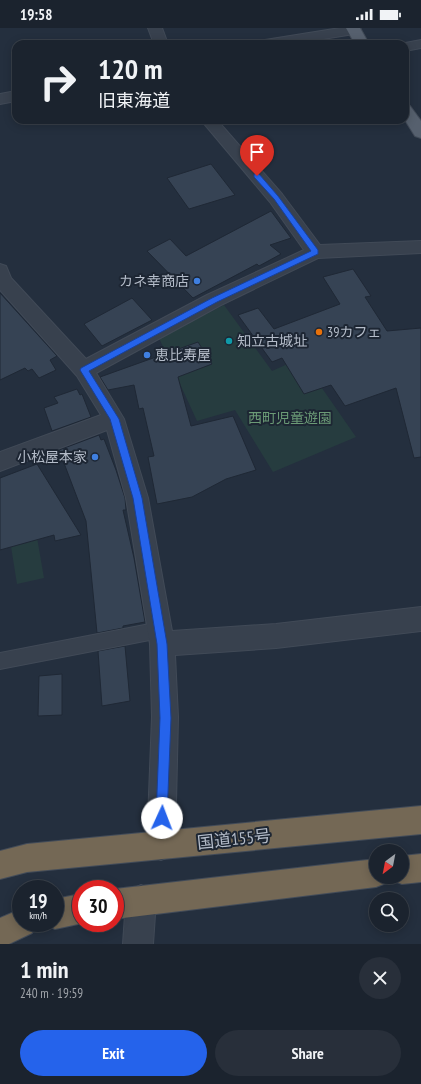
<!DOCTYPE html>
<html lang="en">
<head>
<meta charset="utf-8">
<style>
	body { margin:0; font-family:"PT Sans Narrow","Noto Sans JP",sans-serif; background:#282f3a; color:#f1f3f6; height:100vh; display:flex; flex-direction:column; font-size:15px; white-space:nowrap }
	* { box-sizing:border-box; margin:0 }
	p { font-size:13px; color:#a0a4aa }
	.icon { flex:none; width:22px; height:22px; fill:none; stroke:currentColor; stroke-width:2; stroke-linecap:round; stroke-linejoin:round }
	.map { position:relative; height:916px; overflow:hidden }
	.panel { display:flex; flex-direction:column; background:#1b232e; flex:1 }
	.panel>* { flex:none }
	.banner { position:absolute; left:12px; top:12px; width:397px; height:84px; border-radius:12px; box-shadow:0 2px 10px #0003,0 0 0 1px #39404a; background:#1b232e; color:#f1f3f6; overflow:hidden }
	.needle { width:26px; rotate:212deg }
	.buttons { position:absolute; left:369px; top:816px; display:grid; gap:8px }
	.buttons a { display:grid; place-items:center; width:40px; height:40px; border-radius:50%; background:#1b232e; box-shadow:0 2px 10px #0003,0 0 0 1px #39404a; font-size:20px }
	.speed { position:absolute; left:12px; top:852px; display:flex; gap:8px; font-size:20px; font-weight:700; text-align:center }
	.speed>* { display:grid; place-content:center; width:52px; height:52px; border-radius:50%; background:#1b232e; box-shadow:0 2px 10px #0003,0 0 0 1px #39404a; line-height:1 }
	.speed small { font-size:10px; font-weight:400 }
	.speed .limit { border:6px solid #d22; background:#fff; color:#111 }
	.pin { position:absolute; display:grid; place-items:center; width:34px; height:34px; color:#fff; margin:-41px -17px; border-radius:50% 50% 50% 0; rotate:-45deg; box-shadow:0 0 4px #0007 }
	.pin .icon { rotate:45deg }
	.me { position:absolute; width:44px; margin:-22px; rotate:2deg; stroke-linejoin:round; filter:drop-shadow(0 0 3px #0008) }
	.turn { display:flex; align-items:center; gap:14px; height:84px; padding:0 20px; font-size:18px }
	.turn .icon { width:52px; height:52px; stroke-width:2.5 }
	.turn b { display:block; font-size:28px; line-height:34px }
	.round { display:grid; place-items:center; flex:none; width:42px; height:42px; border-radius:21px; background:#282f3a }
	.summary { display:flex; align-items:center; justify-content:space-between; height:68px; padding:0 20px }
	h1 { font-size:24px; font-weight:700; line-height:30px }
	.primary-button { display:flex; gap:8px; margin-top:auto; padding:8px 20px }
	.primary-button a { flex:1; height:46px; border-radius:24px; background:#2563eb; color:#fff; font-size:16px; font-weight:700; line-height:46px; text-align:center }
	.primary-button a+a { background:#282f3a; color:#f1f3f6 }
	.status { display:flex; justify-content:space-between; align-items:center; height:28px; padding:0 20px; background:#1b232e; direction:ltr }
	.status svg { height:11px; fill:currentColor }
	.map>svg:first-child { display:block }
	.green { fill:#263c3f }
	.building { fill:#364354; stroke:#1f2835 }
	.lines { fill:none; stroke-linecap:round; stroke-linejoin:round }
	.lane-casing { stroke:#414a57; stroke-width:2 }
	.street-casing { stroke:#414a57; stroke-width:2 }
	.primary-casing { stroke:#414a57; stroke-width:2 }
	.highway-casing { stroke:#434c59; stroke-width:2 }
	.lane { fill:#38414e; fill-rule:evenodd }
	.street { fill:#38414e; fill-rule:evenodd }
	.primary { fill:#56606e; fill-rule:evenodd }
	.highway { fill:#746855; fill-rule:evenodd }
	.route { fill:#2563eb; stroke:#184099 }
	.shop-dot { fill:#3f7fe0; stroke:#1d2633; stroke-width:1.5 }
	.food-dot { fill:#e8710a; stroke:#1d2633; stroke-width:1.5 }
	.culture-dot { fill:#0f9aa8; stroke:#1d2633; stroke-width:1.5 }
	.labels { text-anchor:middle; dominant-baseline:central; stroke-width:4; stroke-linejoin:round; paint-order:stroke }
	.poi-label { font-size:14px; fill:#b4bcc9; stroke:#1d2633; text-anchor:start }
	.park-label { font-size:14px; fill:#6b9a76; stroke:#1d2633 }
	.near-street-label { font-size:17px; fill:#b4bcc9; stroke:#1d2633 }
</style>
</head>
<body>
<div class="status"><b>19:58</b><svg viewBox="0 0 49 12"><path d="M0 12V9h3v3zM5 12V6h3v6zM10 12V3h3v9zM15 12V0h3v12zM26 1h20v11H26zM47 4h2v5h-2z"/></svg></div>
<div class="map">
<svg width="421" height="916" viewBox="0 0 421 916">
	<rect width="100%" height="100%" fill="#242f3e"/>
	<g class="green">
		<polygon points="224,277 272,343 301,330 356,409 273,444 235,382 197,393 159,310"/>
		<polygon points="0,450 14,496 34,492 44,550 17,556"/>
	</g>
	<g class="building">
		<polygon points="211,136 235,167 189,181 167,150"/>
		<polygon points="271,183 291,210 270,217 281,226 259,238 257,236 193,270 147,223 170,211 186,228"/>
		<polygon points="353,241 371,268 365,269 387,303 421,300 421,429 414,430 396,360 345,378 331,357 304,366 282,330 272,334 238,287 258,280 274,301 340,276 323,249"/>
		<polygon points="0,265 57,328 50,332 56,342 39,350 32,341 28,343 25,340 0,352"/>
		<polygon points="132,270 152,292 102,318 84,296"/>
		<polygon points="198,314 212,336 178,349 191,398 233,388 256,442 226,451 192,469 157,476 148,429 154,428 143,380 139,381 134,357 108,362 100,349"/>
		<polygon points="77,361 80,367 82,366 91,389 52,403 44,380 58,375 54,369"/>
		<polygon points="99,407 101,412 104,411 116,442 125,470 126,482 123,482 134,530 145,594 123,598 123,600 97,605 86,493 59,422"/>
		<polygon points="37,436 81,507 55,513 54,507 0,522 0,450"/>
		<polygon points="125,618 130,673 102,678 98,623"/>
		<polygon points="62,646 62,687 38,688 39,648"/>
	</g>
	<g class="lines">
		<defs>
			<polygon id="lane" points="160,594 166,596 168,602 166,608 160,610 0,641 0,625"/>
			<g id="street">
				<polygon points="148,0 162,0 168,16 154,16"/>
				<polygon points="340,0 360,0 361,2 359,5 354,6 292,16 258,16 260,13 265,12"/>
				<polygon points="421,12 421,20 405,23 405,16 400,16"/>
				<polygon points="16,63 16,73 0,76 0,66"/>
				<polygon points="201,92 217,92 282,166 320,217 421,213 421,225 318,230 221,277 96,345 124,391 148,470 172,603 276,596 421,579 421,603 276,620 175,627 178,689 175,818 171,828 161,832 151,828 147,818 152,689 150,616 126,470 107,402 0,443 0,424 101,387 77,348 0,262 0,236 6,238 11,250 86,331 207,267 304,222 270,174"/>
				<polygon points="141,857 151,862 156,872 153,916 123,916 126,872 131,862"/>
			</g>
			<g id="primary">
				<polygon points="346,0 360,0 369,16 355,16"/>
				<polygon points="405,76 410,78 421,93 421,110 415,108 405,92"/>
			</g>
			<g id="highway">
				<polygon points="421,778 421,806 27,844 0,851 0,823 27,816"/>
				<polygon points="421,826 421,854 402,856 392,852 391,849 402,849 402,828"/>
				<polygon points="376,831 376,849 389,849 386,855 376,859 115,891 115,861"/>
				<polygon points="81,866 81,895 83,895 55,901 45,896 44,895 55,895 55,871"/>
				<polygon points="21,881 21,895 37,895 32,905 9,916 0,916 0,890"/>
			</g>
		</defs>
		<use href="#lane" class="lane-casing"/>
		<use href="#street" class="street-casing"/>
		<use href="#primary" class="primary-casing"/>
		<use href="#highway" class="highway-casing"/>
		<use href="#lane" class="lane"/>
		<use href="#street" class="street"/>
		<use href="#primary" class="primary"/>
		<use href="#highway" class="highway"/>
	</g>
	<polygon class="route" points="257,145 259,146 278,168 318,222 318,226 217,274 89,343 119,391 142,470 167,616 171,690 167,790 166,794 162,795 158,794 156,790 160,690 157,616 133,470 110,391 80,342 81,340 212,270 311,223 274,171 254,149 254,146"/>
	<g class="shop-dot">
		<circle cx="197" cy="253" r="4"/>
		<circle cx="147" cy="327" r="4"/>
		<circle cx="95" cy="429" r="4"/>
	</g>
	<circle class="food-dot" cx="319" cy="304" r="4"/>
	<circle class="culture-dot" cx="229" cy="313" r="4"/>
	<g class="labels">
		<g class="poi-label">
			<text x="189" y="253" text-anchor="end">カネ幸商店</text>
			<text x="327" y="304">39カフェ</text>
			<text x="237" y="313">知立古城址</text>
			<text x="155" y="327">恵比寿屋</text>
			<text x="87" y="429" text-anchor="end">小松屋本家</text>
		</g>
		<g class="park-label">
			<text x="290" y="390">西町児童遊園</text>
		</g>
		<g class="near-street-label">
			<text transform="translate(234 811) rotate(-6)">国道155号</text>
		</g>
	</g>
</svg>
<div class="buttons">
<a><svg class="needle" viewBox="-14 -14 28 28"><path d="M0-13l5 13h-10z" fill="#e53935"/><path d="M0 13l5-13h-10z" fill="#a0a4aa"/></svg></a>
<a><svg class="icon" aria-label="search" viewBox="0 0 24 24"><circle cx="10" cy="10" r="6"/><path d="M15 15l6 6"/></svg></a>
</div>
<div class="speed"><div>19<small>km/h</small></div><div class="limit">30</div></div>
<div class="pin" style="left:257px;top:148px;background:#d93025"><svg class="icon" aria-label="arrive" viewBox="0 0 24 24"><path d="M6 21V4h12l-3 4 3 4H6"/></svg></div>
<svg class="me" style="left:162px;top:790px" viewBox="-20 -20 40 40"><circle r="19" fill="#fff"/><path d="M0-13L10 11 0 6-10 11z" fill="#2563eb"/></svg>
<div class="banner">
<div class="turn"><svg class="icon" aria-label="right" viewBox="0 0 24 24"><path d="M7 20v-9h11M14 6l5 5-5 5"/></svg><div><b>120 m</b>旧東海道</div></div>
</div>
</div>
<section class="panel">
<div class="summary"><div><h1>1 min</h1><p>240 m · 19:59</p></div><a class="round"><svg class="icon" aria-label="close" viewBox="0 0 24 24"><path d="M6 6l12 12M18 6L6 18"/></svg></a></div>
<div class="primary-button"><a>Exit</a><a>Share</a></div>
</section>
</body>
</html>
